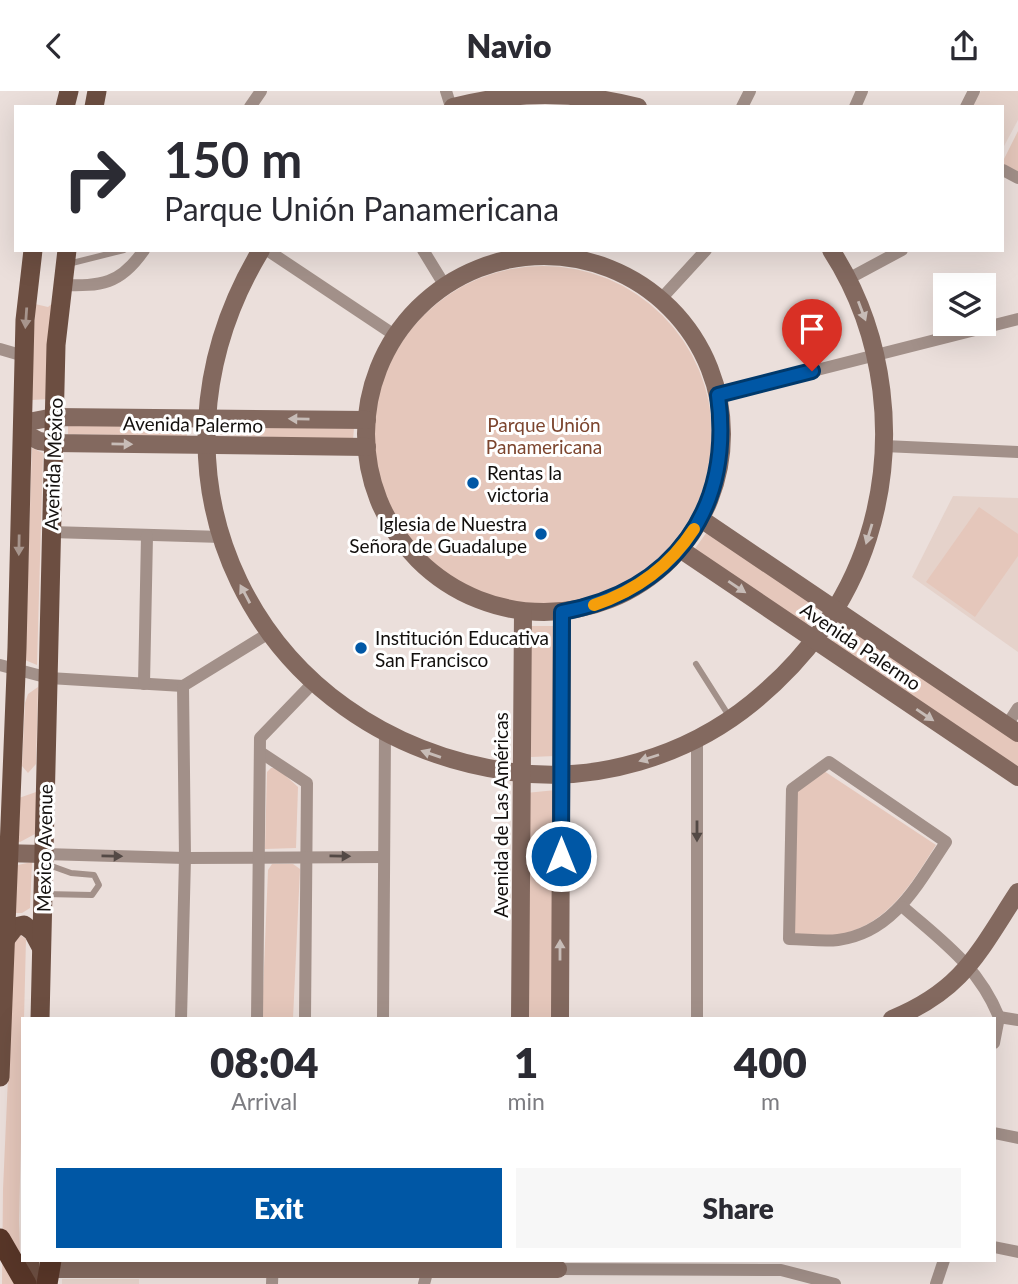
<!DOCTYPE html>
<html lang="en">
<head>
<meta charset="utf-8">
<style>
	body { margin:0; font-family:Lato,sans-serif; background:#f7f7f7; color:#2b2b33; height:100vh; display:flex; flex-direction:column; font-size:26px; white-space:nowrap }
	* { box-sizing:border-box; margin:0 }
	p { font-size:23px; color:#7c7c81 }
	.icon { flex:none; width:38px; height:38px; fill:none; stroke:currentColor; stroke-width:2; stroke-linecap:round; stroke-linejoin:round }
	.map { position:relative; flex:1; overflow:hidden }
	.drawer { position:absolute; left:21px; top:926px; width:975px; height:245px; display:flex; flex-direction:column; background:#fff; border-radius:0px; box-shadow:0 7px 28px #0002 }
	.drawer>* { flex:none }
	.guide { position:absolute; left:14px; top:14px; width:990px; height:147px; border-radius:0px; box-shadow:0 7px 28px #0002; background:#fff; color:#2b2b33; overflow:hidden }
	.buttons { position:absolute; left:933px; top:182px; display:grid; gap:14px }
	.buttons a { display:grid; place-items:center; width:63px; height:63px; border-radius:0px; background:#fff; box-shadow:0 7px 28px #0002; font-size:35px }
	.pin { position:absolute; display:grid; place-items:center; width:60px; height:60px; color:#fff; margin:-72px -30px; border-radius:50% 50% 50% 0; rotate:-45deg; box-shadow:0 0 7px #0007 }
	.pin .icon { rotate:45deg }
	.me { position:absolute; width:77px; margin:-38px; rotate:0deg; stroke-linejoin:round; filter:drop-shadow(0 0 5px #0008) }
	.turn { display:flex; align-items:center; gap:24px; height:147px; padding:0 35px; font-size:32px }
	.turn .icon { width:91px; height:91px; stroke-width:2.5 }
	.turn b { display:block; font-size:49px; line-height:60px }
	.eta { display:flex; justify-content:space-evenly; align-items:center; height:119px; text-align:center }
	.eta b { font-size:42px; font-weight:800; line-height:49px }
	.action { display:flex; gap:14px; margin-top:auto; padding:14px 35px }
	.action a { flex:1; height:80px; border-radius:0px; background:#0057a5; color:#fff; font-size:28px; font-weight:800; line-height:80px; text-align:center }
	.action a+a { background:#f7f7f7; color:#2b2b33 }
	header { display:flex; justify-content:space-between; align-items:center; height:91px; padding:0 35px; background:#fff; font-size:32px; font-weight:800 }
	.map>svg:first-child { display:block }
	.built { fill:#e5d2ca }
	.green { fill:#e5c7bb }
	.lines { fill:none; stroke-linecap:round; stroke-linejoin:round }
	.lane { stroke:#a29089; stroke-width:6 }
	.street { stroke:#a29089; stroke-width:12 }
	.secondary { stroke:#83695f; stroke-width:18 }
	.primary { stroke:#6c4e41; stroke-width:19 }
	.highway { stroke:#583628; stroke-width:21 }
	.oneway { fill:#c7bcb7 }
	.oneway2 { fill:#a7958d }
	.oneway3 { fill:#534945 }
	.route-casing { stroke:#00396b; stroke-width:18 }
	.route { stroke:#0057a5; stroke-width:12 }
	.slow { stroke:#f59e0b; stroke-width:12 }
	.poi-dot { fill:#0057a5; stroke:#fff; stroke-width:2.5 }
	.labels { text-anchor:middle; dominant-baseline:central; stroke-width:6; stroke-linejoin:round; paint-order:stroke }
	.street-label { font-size:19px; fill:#120f0d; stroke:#fff }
	.park-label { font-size:19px; fill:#7c452e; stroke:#fff }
	.poi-label { font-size:19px; fill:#120f0d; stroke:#fff; text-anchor:start }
</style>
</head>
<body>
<header><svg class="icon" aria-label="back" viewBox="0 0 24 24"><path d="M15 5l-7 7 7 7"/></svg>Navio<svg class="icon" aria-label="share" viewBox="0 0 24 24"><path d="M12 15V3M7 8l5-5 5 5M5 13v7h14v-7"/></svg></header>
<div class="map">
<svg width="1018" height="1193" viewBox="0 0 1018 1193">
	<rect width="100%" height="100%" fill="#ebdfdb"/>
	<g class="built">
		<polygon points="981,0 1018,0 1018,29 1003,57 1003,16 972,16"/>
		<polygon points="953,405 1018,407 1018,561 912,486"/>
		<rect x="62" y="1188" width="77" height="5"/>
	</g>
	<g class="green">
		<polygon points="1018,40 1018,82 1003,73 1003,70"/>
		<circle cx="543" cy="344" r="169"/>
		<polygon points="54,211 50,308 31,309 35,213 48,216"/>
		<polygon points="68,332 188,332 187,345 68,343"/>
		<polygon points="221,335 354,337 353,349 221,344"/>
		<polygon points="32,357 43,362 37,574 25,569"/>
		<polygon points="979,416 1018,443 1018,465 975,526 926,491"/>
		<polygon points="709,438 819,516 804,537 694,459"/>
		<polygon points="845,532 1018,648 1018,678 831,553"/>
		<polygon points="531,535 555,535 555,665 531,666"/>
		<polygon points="38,596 36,673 28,682 22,675 25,612 28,603"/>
		<polygon points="271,677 277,677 298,696 296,757 265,758 267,681"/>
		<path d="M824 680 936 754C911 793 888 834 838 844 825 847 808 844 794 844L796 701Z"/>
		<polygon points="556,699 552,927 526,928 526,702"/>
		<polygon points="39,700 35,743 20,751 15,750 16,708"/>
		<polygon points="32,771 30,817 22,822 10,822 13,775"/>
		<polygon points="272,773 293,773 300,778 293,928 262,926 268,779"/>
		<polygon points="20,844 26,848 19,1129 21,1193 2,1193 3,1098 14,853"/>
	</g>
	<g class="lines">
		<g class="lane">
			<polyline points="68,173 124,159"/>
			<polyline points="696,573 729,625"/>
			<polyline points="45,803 92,804 99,794 94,784 71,782 46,773"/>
		</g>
		<g class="street">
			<polyline points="446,0 451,16"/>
			<polyline points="250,16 261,0"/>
			<polyline points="742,16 750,0"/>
			<polyline points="855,16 862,0"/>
			<polyline points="966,16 974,0"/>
			<polyline points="1003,79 1018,87"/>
			<polyline points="267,159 396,245"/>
			<polyline points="423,159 445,195"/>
			<polyline points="848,188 902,159"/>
			<path d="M62 194C101 195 120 194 144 159"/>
			<polyline points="661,208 706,159"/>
			<polyline points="0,258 24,265"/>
			<polyline points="718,304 1018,228"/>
			<polyline points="884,355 1018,361"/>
			<polyline points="51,441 222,446"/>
			<polyline points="0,574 49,587 183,595 269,542"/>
			<polyline points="144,593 147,445"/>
			<polyline points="1007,634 1018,617"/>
			<polyline points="260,661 307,692 305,928"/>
			<path d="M829 671 946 751C918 793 893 842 838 849 823 851 805 848 789 848L792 698Z"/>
			<polyline points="44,763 185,767 384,766"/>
			<path d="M903 816C943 851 978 875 999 926"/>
			<polyline points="999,926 1018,929"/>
			<polyline points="181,928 185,767 183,595"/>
			<polyline points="257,928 260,647 313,592"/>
			<polyline points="383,928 385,643"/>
			<polyline points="697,928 697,647"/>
			<polyline points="994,952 999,926"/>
			<polyline points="994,1042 1018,1047"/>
			<polyline points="994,1156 1018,1161"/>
			<polyline points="558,1178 781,1179 835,1193"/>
			<polyline points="272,1193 273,1169"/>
			<polyline points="424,1193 428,1178"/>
			<polyline points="936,1193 944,1169"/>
		</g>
		<g class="secondary">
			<path d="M453 16C515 0 576 0 638 16"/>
			<path d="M261 159C126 383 254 646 512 681 595 693 687 665 752 612 805 569 847 513 868 447 898 352 886 244 831 159"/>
			<circle cx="544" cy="343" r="178"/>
			<polyline points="23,332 54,326 367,329"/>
			<polyline points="22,341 39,350 53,352 367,356"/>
			<polyline points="701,428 1018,642"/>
			<polyline points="680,458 1018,686"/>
			<polyline points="0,762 44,763"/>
			<polyline points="520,928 523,521"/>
			<polyline points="560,928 562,521"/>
			<path d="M892 928C963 899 978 862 1018 801"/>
			<polyline points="53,1178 558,1178"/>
		</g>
		<g class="primary">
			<polyline points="65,16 69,0"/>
			<polyline points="94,16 97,0"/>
			<polyline points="5,849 15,836 24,834 33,841 41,856"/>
			<polyline points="40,928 56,254 67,159"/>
			<polyline points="0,986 17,557 25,229 33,159"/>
			<polyline points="30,1169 31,1193"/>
		</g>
		<g class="highway">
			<polyline points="0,1148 26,1193"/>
			<polyline points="47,1193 51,1169"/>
		</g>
	</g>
	<defs><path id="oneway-solid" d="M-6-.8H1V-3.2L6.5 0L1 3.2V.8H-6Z" transform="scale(1.75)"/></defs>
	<g class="oneway">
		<use href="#oneway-solid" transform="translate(862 220) rotate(69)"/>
		<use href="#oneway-solid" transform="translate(299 328) rotate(-179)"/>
		<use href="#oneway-solid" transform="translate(122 353) rotate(1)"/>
		<use href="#oneway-solid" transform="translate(869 443) rotate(107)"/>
		<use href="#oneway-solid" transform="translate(737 496) rotate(34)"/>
		<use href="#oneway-solid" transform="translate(245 503) rotate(-118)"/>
		<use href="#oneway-solid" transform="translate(925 624) rotate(34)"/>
		<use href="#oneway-solid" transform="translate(431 663) rotate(-161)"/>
		<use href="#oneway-solid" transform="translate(649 667) rotate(162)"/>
		<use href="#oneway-solid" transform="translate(560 859) rotate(-90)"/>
	</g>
	<g class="oneway2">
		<use href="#oneway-solid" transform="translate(26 227) rotate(94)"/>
		<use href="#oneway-solid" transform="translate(19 454) rotate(91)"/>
	</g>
	<g class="oneway3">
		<use href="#oneway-solid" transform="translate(697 740) rotate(90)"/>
		<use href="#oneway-solid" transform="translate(112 765) rotate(1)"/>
		<use href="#oneway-solid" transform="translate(340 765) rotate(1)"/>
	</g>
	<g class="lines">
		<defs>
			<path id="route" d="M561 765 562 521C675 500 733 417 718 304L812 280"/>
		</defs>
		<use href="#route" class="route-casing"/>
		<use href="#route" class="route"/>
		<path class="slow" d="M594 514C636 500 670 475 694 438"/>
	</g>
	<g class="poi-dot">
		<circle cx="473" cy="392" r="7"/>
		<circle cx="541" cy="443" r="7"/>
		<circle cx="361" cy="557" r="7"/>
	</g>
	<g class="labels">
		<g class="street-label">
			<text transform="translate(193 333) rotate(1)">Avenida Palermo</text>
			<text transform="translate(53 373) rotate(-88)">Avenida México</text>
			<text transform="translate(861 555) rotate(34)">Avenida Palermo</text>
			<text transform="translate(500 724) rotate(-90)">Avenida de Las Américas</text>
			<text transform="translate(44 757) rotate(-89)">Mexico Avenue</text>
		</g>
		<g class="park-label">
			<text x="544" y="333">Parque Unión<tspan x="544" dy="22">Panamericana</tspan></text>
		</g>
		<g class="poi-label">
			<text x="487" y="381">Rentas la<tspan x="487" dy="22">victoria</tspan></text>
			<text x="527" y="432" text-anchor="end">Iglesia de Nuestra<tspan x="527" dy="22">Señora de Guadalupe</tspan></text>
			<text x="375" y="546">Institución Educativa<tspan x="375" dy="22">San Francisco</tspan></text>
		</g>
	</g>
</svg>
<div class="buttons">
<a><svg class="icon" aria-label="layers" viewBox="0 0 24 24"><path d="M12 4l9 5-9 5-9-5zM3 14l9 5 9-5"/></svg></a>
</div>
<div class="pin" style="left:812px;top:280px;background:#d93025"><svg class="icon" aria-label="arrive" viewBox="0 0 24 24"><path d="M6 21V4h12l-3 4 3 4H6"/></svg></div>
<svg class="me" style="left:561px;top:765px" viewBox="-20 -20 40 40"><circle r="17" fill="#0057a5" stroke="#fff" stroke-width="3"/><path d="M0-11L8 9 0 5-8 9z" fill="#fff"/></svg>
<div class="guide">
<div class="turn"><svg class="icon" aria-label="right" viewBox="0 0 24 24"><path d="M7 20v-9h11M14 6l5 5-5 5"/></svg><div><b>150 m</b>Parque Unión Panamericana</div></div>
</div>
<section class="drawer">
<div class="eta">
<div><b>08:04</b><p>Arrival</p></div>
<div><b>1</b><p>min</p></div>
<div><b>400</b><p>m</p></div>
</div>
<div class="action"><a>Exit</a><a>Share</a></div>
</section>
</div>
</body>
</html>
